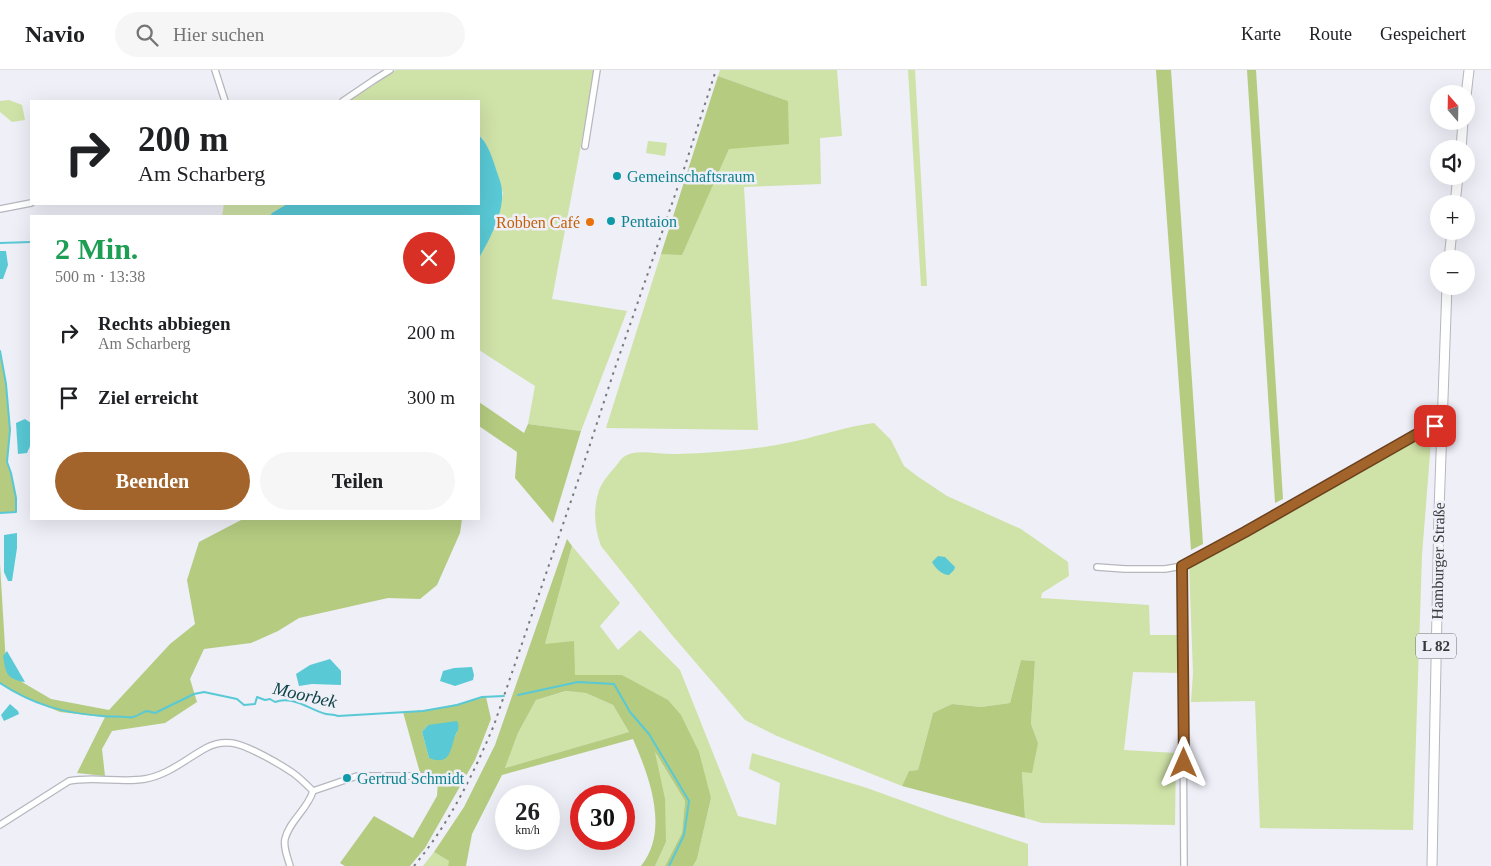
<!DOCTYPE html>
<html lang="de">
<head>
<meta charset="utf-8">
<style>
	body { margin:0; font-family:Georgia,serif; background:#f6f6f6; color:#202124; height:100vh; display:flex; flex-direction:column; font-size:19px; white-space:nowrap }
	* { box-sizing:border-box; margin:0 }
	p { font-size:16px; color:#757577 }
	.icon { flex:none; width:28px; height:28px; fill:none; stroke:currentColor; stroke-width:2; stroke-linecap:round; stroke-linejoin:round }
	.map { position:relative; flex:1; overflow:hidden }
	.drawer { position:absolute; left:30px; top:145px; width:450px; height:305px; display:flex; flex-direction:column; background:#fff; border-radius:0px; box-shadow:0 5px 20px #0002 }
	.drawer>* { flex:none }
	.guide { position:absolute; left:30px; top:30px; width:450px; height:105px; border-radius:0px; box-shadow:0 5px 20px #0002; background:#fff; color:#202124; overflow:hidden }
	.needle { width:32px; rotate:340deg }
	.buttons { position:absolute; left:1430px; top:15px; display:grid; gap:10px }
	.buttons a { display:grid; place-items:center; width:45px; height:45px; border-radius:50%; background:#fff; box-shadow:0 5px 20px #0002; font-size:25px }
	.speed { position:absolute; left:495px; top:715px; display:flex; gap:10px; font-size:25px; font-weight:700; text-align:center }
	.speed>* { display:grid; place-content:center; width:65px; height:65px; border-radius:50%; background:#fff; box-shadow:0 5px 20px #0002; line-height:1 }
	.speed small { font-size:12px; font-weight:400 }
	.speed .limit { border:8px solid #d22; background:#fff; color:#111 }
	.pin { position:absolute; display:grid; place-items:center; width:42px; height:42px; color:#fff; margin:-21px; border-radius:10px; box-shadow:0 2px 8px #0006 }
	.me { position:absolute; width:55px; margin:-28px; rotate:0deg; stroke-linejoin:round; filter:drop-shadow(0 0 4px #0008) }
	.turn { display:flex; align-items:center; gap:18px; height:105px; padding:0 25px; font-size:22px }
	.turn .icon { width:65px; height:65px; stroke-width:2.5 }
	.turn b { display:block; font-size:35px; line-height:42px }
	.round { display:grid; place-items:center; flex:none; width:52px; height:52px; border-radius:26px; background:#f6f6f6 }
	.head { display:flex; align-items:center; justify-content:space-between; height:85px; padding:0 25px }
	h1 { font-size:30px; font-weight:700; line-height:38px; color:#1e9e55 }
	.cta { display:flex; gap:10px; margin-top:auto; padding:10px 25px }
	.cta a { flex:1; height:58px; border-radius:30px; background:#a3642b; color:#fff; font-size:20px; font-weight:700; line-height:58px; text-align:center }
	.cta a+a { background:#f6f6f6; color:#202124 }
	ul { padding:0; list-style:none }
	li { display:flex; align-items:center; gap:15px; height:65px; padding:0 25px }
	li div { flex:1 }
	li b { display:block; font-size:19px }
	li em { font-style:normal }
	header { display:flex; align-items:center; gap:30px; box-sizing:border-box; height:70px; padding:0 25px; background:#fff; border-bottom:1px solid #e0e0e0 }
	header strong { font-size:24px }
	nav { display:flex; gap:28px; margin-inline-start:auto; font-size:18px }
	.search { width:350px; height:45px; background:#f6f6f6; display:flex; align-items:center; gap:12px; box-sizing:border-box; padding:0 18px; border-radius:28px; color:#757577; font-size:19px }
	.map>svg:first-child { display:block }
	.green { fill:#cfe2a7 }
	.forest { fill:#b4cb80; fill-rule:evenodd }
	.water { fill:#59c9d5 }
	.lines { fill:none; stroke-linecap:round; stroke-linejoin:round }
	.stream { stroke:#59c9d5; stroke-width:2 }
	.minor-casing { stroke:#b6b7be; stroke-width:8 }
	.primary-casing { stroke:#b6b7be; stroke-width:11 }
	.minor { stroke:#fff; stroke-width:5.5 }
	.primary { stroke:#fff; stroke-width:9 }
	.rail { stroke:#797a7e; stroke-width:2; stroke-dasharray:2.5 5; stroke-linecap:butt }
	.route-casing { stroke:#6a411c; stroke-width:12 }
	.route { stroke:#a3642b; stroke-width:9 }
	.culture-dot { fill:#0f9aa8; stroke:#eeeff7; stroke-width:2 }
	.food-dot { fill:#e8710a; stroke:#eeeff7; stroke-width:2 }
	.labels { text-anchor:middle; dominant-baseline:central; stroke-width:5; stroke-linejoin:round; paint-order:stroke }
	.shield { fill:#eeeff7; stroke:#6f7074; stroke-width:1 }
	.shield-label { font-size:15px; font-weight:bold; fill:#39393c }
	.culture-label { font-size:16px; fill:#0d838f; stroke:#eeeff7; text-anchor:start }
	.food-label { font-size:16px; fill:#c56008; stroke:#eeeff7; text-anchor:end }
	.street-label { font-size:16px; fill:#39393c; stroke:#eeeff7 }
	.water-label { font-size:18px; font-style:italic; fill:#0f4348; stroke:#eeeff7 }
</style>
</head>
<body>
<header>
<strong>Navio</strong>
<div class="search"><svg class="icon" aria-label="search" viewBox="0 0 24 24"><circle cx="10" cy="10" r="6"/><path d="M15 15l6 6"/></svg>Hier suchen</div>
<nav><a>Karte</a><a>Route</a><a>Gespeichert</a></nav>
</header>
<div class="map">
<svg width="1491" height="796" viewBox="0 0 1491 796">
	<rect width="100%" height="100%" fill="#eeeff7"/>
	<g class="green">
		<polygon points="396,0 594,0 594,6 552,229 627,241 581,361 528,354 535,316 479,280 479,188 495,156 500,140 503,123 483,69 479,65 479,31 349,31"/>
		<polygon points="720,0 837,0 842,66 820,68 821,114 744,117 758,360 606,358 661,184 682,184 729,79 788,31 718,6"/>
		<polygon points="908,0 915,0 927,216 921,216"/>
		<polygon points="9,30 22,35 25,50 12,52 0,42 0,31"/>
		<polygon points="648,71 667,73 665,86 646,83"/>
		<polygon points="224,134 287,134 272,143 270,146 222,146"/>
		<path d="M874 353 891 370 904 396 917 406 947 426 1021 459 1068 492 1069 506 1042 523 1041 528 1149 535 1150 565H1179L1180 603 1133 602 1124 680 1176 683 1175 755 1042 753 1025 748 1022 702 1038 673 1031 654 1035 591 1021 590 1010 633 981 637 952 634 933 643 918 700 909 701 902 716 777 666 745 650 672 565 601 476C595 460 593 441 598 424 600 414 609 404 616 396 619 392 622 387 627 385 639 379 662 385 676 384 716 383 757 380 796 371 823 365 848 356 874 353Z"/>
		<polygon points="1432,359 1422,485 1413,760 1260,758 1255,631 1191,632 1193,603 1189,494 1323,423"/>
		<polygon points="572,476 620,533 600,556 618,580 640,560 680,600 738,746 776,755 780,713 749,699 752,683 867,718 947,747 1028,774 1028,796 693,796 697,789 711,728 622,605 575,605 545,574"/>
		<polygon points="567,621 586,623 613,635 629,662 505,698 518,663 536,630"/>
		<polygon points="654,681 685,731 682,763 665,796 655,796 666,772"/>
		<polygon points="434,782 449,791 448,796 423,796"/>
	</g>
	<g class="forest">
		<polygon points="1156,0 1171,0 1203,474 1191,480"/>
		<polygon points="1247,0 1256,0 1283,429 1275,433"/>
		<polygon points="718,6 788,31 789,74 729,79 682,185 661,184"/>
		<polygon points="0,281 6,314 10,360 7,393 11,403 16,428 16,442 0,443"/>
		<polygon points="479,332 524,363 528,354 581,361 553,453 515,408 517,382 479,356"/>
		<polygon points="243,449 462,449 460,463 437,515 420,529 388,528 299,548 278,561 251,573 204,579 190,609 197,632 165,653 112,661 102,679 105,706 77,703 105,647 60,642 21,626 0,613 0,494 6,594 22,612 51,629 109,640 170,574 195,554 187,510 199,472"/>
		<path d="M567 469 572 476 545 574 574 571 575 605H622L668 630 681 645 699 682 711 728 697 789 693 796H665L682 763 685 731 655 682 665 729 666 772 655 796H641C670 760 649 706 633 669L502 705 472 764 466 796H448L449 791 434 782 464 737 495 675ZM566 621 586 623 613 635 629 662 505 698 518 663 536 630Z"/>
		<polygon points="1021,590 1035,591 1031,654 1038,673 1032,703 1022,702 1025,748 902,716 909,701 918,700 933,643 952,634 981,637 1010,633"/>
		<path d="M486 627 491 649 475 690 425 778 410 796H345L340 793 374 746 413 768 437 726 438 711 422 710 403 642C431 641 458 634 486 627ZM428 655 457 662 455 666 429 688 422 662Z"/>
	</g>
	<g class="water">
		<path d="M479 65C487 73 491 84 495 96 497 104 502 113 502 122 504 142 489 171 479 188V146H270L272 143 287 134H479Z"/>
		<polygon points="0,181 6,181 8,195 3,209 0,209"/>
		<polygon points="25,349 31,353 31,374 27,383 18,384 16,353"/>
		<polygon points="17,463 17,478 12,511 8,511 4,502 4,465"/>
		<path d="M938 486 945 487 955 497 954 500 949 505C942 505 935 498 932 492Z"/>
		<path d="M7 581 25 612C6 609 6 603 3 586Z"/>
		<polygon points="330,589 341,601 341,615 312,614 299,616 296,604 310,595"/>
		<polygon points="472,597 474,605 473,610 455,616 440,611 443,601 454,598"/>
		<polygon points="10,634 18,641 19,644 4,651 1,645"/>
		<path d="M457 651C460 657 458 660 455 666 450 681 450 696 429 688L422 662 428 655Z"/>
	</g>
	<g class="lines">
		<g class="stream">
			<polyline points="0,173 31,172"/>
			<polyline points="0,281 6,314 10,360 7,392 11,403 16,428 16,442 0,443"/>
			<path d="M0 613C34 635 63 643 102 646 110 647 118 646 126 647 131 647 128 648 133 647 138 646 142 642 147 641L155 643 194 624 204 622 237 629 244 635 255 634 257 627 265 630 270 629 275 632C293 625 310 640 326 644 330 645 333 644 338 646L423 641 457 635 482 627 504 626"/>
			<polyline points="518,625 578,612 614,614 630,642 649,664 689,731 684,765 669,796"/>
		</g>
		<defs>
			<g id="minor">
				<polyline points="215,0 225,31"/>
				<polyline points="343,31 374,10 390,0"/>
				<polyline points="585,76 597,0"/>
				<polyline points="0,139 31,133"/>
				<polyline points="1182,496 1184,796"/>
				<polyline points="1097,497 1125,499 1165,499 1182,496 1245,462 1424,360 1439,355 1443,355"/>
				<polyline points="313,721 357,706 429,706"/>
				<path d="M0 755 69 711C94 706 120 713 145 709 168 705 186 689 206 678 213 674 223 672 232 673 247 675 280 694 293 703 300 708 307 715 313 721"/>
				<path d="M290 796C288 788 283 778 285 769 289 751 308 739 313 721"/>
			</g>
			<g id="primary">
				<polyline points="1466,26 1469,0"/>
				<polyline points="1461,79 1463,51"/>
				<polyline points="1455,134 1458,106"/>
				<polyline points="1449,189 1452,161"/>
				<polyline points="1432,796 1439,441 1447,216"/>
			</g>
		</defs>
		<use href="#minor" class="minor-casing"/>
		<use href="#primary" class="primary-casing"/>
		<use href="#minor" class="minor"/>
		<use href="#primary" class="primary"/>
		<path class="rail" d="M414 796C449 754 473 705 494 655L582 399 614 301 684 99 716 0"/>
	</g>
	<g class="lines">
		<defs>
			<polyline id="route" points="1184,693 1182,496 1245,462 1424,360 1435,356"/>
		</defs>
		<use href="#route" class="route-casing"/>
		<use href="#route" class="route"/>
	</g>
	<g class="culture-dot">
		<circle cx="617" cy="106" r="5"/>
		<circle cx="611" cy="151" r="5"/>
		<circle cx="347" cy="708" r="5"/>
	</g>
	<circle class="food-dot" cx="590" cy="152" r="5"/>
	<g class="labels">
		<rect class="shield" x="1416" y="563.5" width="40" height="25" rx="4"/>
		<g class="shield-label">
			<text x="1436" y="576">L 82</text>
		</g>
		<g class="culture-label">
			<text x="627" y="106">Gemeinschaftsraum</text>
			<text x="621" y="151">Pentaion</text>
			<text x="357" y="708">Gertrud Schmidt</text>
		</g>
		<g class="food-label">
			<text x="580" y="152">Robben Café</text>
		</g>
		<g class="street-label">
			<text transform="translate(1438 491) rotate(-89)">Hamburger Straße</text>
		</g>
		<g class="water-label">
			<text transform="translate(305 625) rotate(13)">Moorbek</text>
		</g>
	</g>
</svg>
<div class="buttons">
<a><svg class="needle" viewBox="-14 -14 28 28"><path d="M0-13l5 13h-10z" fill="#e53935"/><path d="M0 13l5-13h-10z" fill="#757577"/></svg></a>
<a><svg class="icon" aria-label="sound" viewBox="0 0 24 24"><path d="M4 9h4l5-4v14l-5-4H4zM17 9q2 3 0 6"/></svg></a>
<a>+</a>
<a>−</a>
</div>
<div class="speed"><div>26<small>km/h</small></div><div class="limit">30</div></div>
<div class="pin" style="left:1435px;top:356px;background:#d93025"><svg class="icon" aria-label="arrive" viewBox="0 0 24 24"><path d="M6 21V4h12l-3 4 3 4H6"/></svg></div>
<svg class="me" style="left:1184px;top:693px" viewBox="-20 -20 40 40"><path d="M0-17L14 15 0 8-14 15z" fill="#a3642b" stroke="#fff" stroke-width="4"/></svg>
<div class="guide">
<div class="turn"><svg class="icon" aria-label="right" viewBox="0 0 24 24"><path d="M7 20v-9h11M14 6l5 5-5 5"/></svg><div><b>200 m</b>Am Scharberg</div></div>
</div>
<section class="drawer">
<div class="head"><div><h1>2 Min.</h1><p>500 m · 13:38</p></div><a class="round" style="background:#d93025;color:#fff"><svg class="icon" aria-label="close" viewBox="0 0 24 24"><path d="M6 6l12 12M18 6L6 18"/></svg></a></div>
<ul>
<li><svg class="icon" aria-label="right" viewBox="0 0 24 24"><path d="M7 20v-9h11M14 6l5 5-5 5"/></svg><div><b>Rechts abbiegen</b><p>Am Scharberg</p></div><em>200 m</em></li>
<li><svg class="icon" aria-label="arrive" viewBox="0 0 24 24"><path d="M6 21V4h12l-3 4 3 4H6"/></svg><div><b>Ziel erreicht</b></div><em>300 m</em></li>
</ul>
<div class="cta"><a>Beenden</a><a>Teilen</a></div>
</section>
</div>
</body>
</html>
